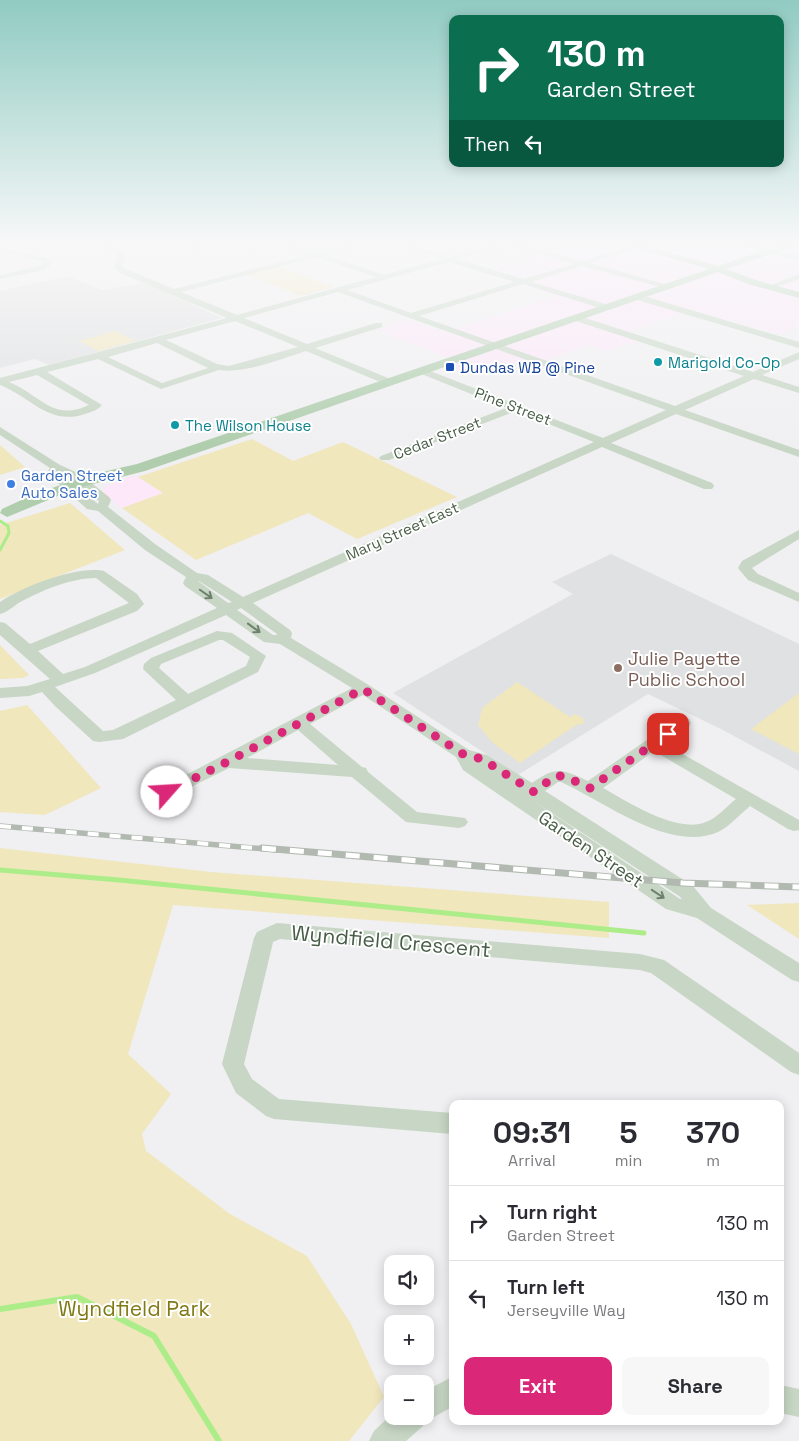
<!DOCTYPE html>
<html lang="en">
<head>
<meta charset="utf-8">
<style>
	body { margin:0; font-family:"Space Grotesk",sans-serif; background:#f7f7f7; color:#2b2b33; height:100vh; display:flex; flex-direction:column; font-size:19px; white-space:nowrap }
	* { box-sizing:border-box; margin:0 }
	p { font-size:16px; color:#7c7c81 }
	.icon { flex:none; width:28px; height:28px; fill:none; stroke:currentColor; stroke-width:2; stroke-linecap:round; stroke-linejoin:round }
	.map { position:relative; flex:1; overflow:hidden }
	.sheet { position:absolute; left:449px; top:1100px; width:335px; height:325px; display:flex; flex-direction:column; background:#fff; border-radius:10px; box-shadow:0 2px 12px #0003 }
	.sheet>* { flex:none }
	.guide { position:absolute; left:449px; top:15px; width:335px; height:152px; border-radius:10px; box-shadow:0 2px 12px #0003; background:#0b6e4f; color:#fff; overflow:hidden }
	.buttons { position:absolute; left:384px; top:1255px; display:grid; gap:10px }
	.buttons a { display:grid; place-items:center; width:50px; height:50px; border-radius:10px; background:#fff; box-shadow:0 2px 12px #0003; font-size:25px }
	.pin { position:absolute; display:grid; place-items:center; width:42px; height:42px; color:#fff; margin:-21px; border-radius:10px; box-shadow:0 2px 8px #0006 }
	.me { position:absolute; width:55px; margin:-28px; rotate:64deg; stroke-linejoin:round; filter:drop-shadow(0 0 4px #0008) }
	.turn { display:flex; align-items:center; gap:18px; height:105px; padding:0 15px; font-size:22px }
	.turn .icon { width:65px; height:65px; stroke-width:2.5 }
	.turn b { display:block; font-size:35px; line-height:42px }
	.then { display:flex; align-items:center; height:48px; padding:0 15px; background:#0003; gap:10px; font-size:19px }
	.eta { display:flex; justify-content:space-evenly; align-items:center; height:85px; text-align:center }
	.eta b { font-size:30px; font-weight:600; line-height:35px }
	.cta { display:flex; gap:10px; margin-top:auto; padding:10px 15px }
	.cta a { flex:1; height:58px; border-radius:10px; background:#db2777; color:#fff; font-size:20px; font-weight:600; line-height:58px; text-align:center }
	.cta a+a { background:#f7f7f7; color:#2b2b33 }
	ul { padding:0; list-style:none }
	li { display:flex; align-items:center; gap:15px; height:75px; padding:0 15px; border-top:1px solid #e1e1e2 }
	li div { flex:1 }
	li b { display:block; font-size:19px }
	li em { font-style:normal }
	.map>svg:first-child { display:block }
	.commercial { fill:#fce8f9 }
	.education { fill:#e0e1e2 }
	.green { fill:#f0e7bd }
	.lines { fill:none; stroke-linecap:round; stroke-linejoin:round }
	.stream-far2 { stroke:#aced89; stroke-width:3 }
	.stream-far1 { stroke:#aced89; stroke-width:5 }
	.stream { stroke:#aced89; stroke-width:6 }
	.minor { fill:#c7d6c5; fill-rule:evenodd }
	.major { fill:#b0ceae; fill-rule:evenodd }
	.rail-far1-casing { stroke:#b1b9b1; stroke-width:5.5 }
	.rail-casing { stroke:#b1b9b1; stroke-width:7 }
	.rail-far1 { stroke:#fff; stroke-width:4; stroke-dasharray:11; stroke-linecap:butt }
	.rail { stroke:#fff; stroke-width:5; stroke-dasharray:14; stroke-linecap:butt }
	.oneway { stroke:#6e816d }
	.route { stroke:#db2777; stroke-width:9; stroke-dasharray:0 16.2 }
	.culture-dot { fill:#0f9aa8; stroke:#fff; stroke-width:2 }
	.transit-dot { fill:#1a4fb4; stroke:#fff; stroke-width:2 }
	.shop-dot { fill:#3f7fe0; stroke:#fff; stroke-width:2 }
	.education-dot { fill:#8d6e63; stroke:#fff; stroke-width:2 }
	.labels { text-anchor:middle; dominant-baseline:central; stroke-width:4; stroke-linejoin:round; paint-order:stroke }
	.far-culture-label { font-size:15px; fill:#0d838f; stroke:#fff; text-anchor:start }
	.far-transit-label { font-size:15px; fill:#164399; stroke:#fff; text-anchor:start }
	.far-street-label { font-size:15px; fill:#485d47; stroke:#fff }
	.far-shop-label { font-size:15px; fill:#366cbe; stroke:#fff; text-anchor:start }
	.education-label { font-size:18px; fill:#785e54; stroke:#fff; text-anchor:start }
	.street-label { font-size:18px; fill:#485d47; stroke:#fff }
	.near-street-label { font-size:21px; fill:#485d47; stroke:#fff }
	.near-park-label { font-size:21px; fill:#807916; stroke:#fff }
</style>
</head>
<body>
<div class="map">
<svg width="799" height="1441" viewBox="0 0 799 1441">
	<rect width="100%" height="100%" fill="#f0eff1"/>
	<g class="commercial">
		<polygon points="519,242 799,242 799,325 778,334 691,310 620,335 637,342 606,351 588,345 537,364 526,360 492,372 444,356 377,330 409,320 445,332 557,296 524,285 535,281 494,269 542,255 507,245"/>
		<polygon points="135,475 163,493 122,508 104,495 103,491 106,486"/>
	</g>
	<g class="education">
		<polygon points="67,276 102,290 146,283 222,318 49,365 35,359 0,368 0,291"/>
		<polygon points="611,554 799,644 799,771 721,729 648,694 518,775 393,693 573,594 552,582"/>
	</g>
	<g class="green">
		<polygon points="277,266 334,287 301,296 245,274"/>
		<polygon points="116,331 135,341 98,351 79,341"/>
		<polygon points="252,439 293,461 343,442 457,497 357,539 308,513 196,560 122,508 163,493 138,477"/>
		<polygon points="0,445 25,467 0,475"/>
		<polygon points="70,503 125,550 0,599 0,525"/>
		<polygon points="0,645 29,675 23,678 0,679"/>
		<polygon points="517,682 570,717 575,714 584,719 583,724 576,725 520,763 493,743 478,725 482,708"/>
		<polygon points="799,693 799,754 751,729"/>
		<polygon points="27,705 101,788 45,815 0,812 0,711"/>
		<polygon points="0,848 211,872 609,902 609,938 173,905 128,1054 171,1094 142,1134 146,1151 230,1214 307,1256 351,1324 384,1397 349,1441 0,1441"/>
		<polygon points="799,903 799,939 747,905"/>
	</g>
	<g class="lines">
		<polyline class="stream-far2" points="0,521 8,526 9,533 0,550"/>
		<polyline class="stream-far1" points="0,870 119,880 644,933"/>
		<polyline class="stream" points="0,1309 77,1297 154,1336 219,1441"/>
		<g class="minor">
			<path d="M87 242C102 242 116 242 125 255L122 266 126 269 174 289 309 255 275 242H287L318 252 358 242H371L325 255 384 275 441 259 389 242H401L449 257 502 242H515L582 261 645 242H657L590 263 668 285V289L582 266 531 282 609 305V309H603L523 284 419 316 675 406 744 376 573 320V316H579L753 372 799 352V359L762 375 799 387V393L754 379 685 410 799 450V457L676 414 611 443 712 483 714 486 712 489H704L602 447 253 603 290 630 292 633 291 638 367 684 469 750 487 755 532 783C557 766 561 769 588 781L677 719H689L691 723 689 727 665 744 799 820V830L794 831 788 829 750 806C740 814 731 825 720 831 672 855 604 801 561 782H558L545 791 693 886 711 908 799 963V982L792 980 697 918 666 909 463 770 456 757 363 695 310 724 362 767 366 768 368 772 417 812 465 818 468 822 465 826 459 828 406 822 352 777 229 768 173 796 167 798 161 796 158 792 161 788 352 688 280 644 264 642 226 615 95 673 55 687 103 731 113 730 176 700 143 669 144 664 151 658 217 631 232 633 266 656 258 672 123 739 99 742 93 741 55 706 42 692 29 696 0 698V688L27 686 50 679 0 635V622L5 623 30 644 129 603 96 578C72 578 45 589 24 600 15 604 9 612 0 614V602C21 587 78 565 104 571L137 594 144 604 137 611 38 651 63 674 85 667 217 608 185 586 183 583 186 577 145 550 98 511 87 509 49 475 47 473 50 468 0 435V427L60 465 80 474 109 497 111 500 108 507 155 544 197 573 208 575 243 597 594 442 516 411 389 460H381L379 458 381 456 506 408 419 373V369H425L603 438 666 410 338 292 244 318 307 344 376 323H382V327L315 348 393 380V384H385L306 351C281 359 245 374 219 370L161 389 98 359 47 372 102 405C98 410 91 412 85 414 49 426 31 397 0 385V378L227 318 120 273 114 267 117 260 115 252ZM508 245 574 264 523 279 457 259ZM317 257 376 277 237 315 181 292ZM449 262 514 282 411 313 347 290ZM235 321 298 347 229 366 217 364 166 340ZM157 343 208 368 162 383 108 357ZM37 375 89 405C52 422 41 395 9 382ZM59 472 71 479 99 501 98 504ZM198 581H199L232 602 228 603ZM241 608 277 634V635H273L237 610ZM219 640H223L250 657 246 666 188 694 159 668 161 664ZM298 730 338 765 247 758ZM654 751 736 799C727 806 717 818 706 822 677 834 628 802 603 788ZM529 798 679 896 682 899H680Z"/>
			<polygon points="210,242 228,242 193,249 189,247"/>
			<polygon points="727,242 741,242 799,256 799,260"/>
			<polygon points="0,248 50,259 54,261 44,270 0,279 0,275 38,266 44,262 0,252"/>
			<polygon points="799,274 799,279 770,289 766,287"/>
			<polygon points="637,294 799,342 799,348 634,299 634,295"/>
			<polygon points="799,530 799,539 752,568 758,574 799,593 799,602 748,580 738,568 742,561"/>
			<polygon points="277,923 640,954 664,960 799,1053 799,1075 791,1072 651,973 640,970 280,939 273,942 244,1064 252,1079 279,1099 452,1113 452,1134 274,1119 266,1116 236,1093 222,1064 254,938 257,932"/>
			<polygon points="452,1377 452,1407 425,1422 423,1426 406,1441 369,1441 374,1431 392,1414 392,1416 425,1416 425,1391"/>
			<polygon points="780,1385 799,1389 799,1417 780,1413"/>
		</g>
		<path class="major" d="M615 242H630L718 266 787 242H799V244L727 269 756 280 799 292V298L748 284 718 272 145 471 77 488 12 515 7 517 0 513 2 509C45 488 90 474 137 464L709 269Z"/>
		<defs>
			<polyline id="rail-far1" points="0,826 277,850"/>
			<polyline id="rail" points="262,848 683,883 799,887"/>
		</defs>
		<use href="#rail-far1" class="rail-far1-casing"/>
		<use href="#rail" class="rail-casing"/>
		<use href="#rail-far1" class="rail-far1"/>
		<use href="#rail" class="rail"/>
	</g>
	<defs><path id="oneway-shaft" d="M-6 0H5M1.5-3L5.5 0L1.5 3" fill="none" stroke-width="1.6" stroke-linecap="round" stroke-linejoin="round" transform="scale(1.25)"/></defs>
	<g class="oneway">
		<use href="#oneway-shaft" transform="translate(206 594) rotate(35)"/>
		<use href="#oneway-shaft" transform="translate(254 628) rotate(36)"/>
		<use href="#oneway-shaft" transform="translate(658 894) rotate(34)"/>
	</g>
	<linearGradient id="sky" x2="0" y2="1"><stop stop-color="#90cbc2"/><stop offset="0.55" stop-color="#f8f8f9"/><stop offset="1" stop-color="#f8f8f9" stop-opacity="0"/></linearGradient>
	<rect width="799" height="444" fill="url(#sky)"/>
	<g class="lines">
		<polyline class="route" points="167,792 227,762 363,689 463,754 482,759 534,792 555,776 564,776 590,788 668,734"/>
	</g>
	<g class="culture-dot">
		<circle cx="658" cy="362" r="5"/>
		<circle cx="175" cy="425" r="5"/>
	</g>
	<rect class="transit-dot" x="445" y="362" width="10" height="10" rx="2.5"/>
	<circle class="shop-dot" cx="11" cy="484" r="5"/>
	<circle class="education-dot" cx="618" cy="668" r="5"/>
	<g class="labels">
		<g class="far-culture-label">
			<text x="668" y="362">Marigold Co-Op</text>
			<text x="185" y="425">The Wilson House</text>
		</g>
		<g class="far-transit-label">
			<text x="460" y="367">Dundas WB @ Pine</text>
		</g>
		<g class="far-street-label">
			<text transform="translate(513 406) rotate(21)">Pine Street</text>
			<text transform="translate(437 438) rotate(-21)">Cedar Street</text>
			<text transform="translate(402 531) rotate(-24)">Mary Street East</text>
		</g>
		<g class="far-shop-label">
			<text x="21" y="475">Garden Street<tspan x="21" dy="17">Auto Sales</tspan></text>
		</g>
		<g class="education-label">
			<text x="628" y="658">Julie Payette<tspan x="628" dy="21">Public School</tspan></text>
		</g>
		<g class="street-label">
			<text transform="translate(591 849) rotate(34)">Garden Street</text>
		</g>
		<g class="near-street-label">
			<text transform="translate(391 941) rotate(5)">Wyndfield Crescent</text>
		</g>
		<g class="near-park-label">
			<text x="134" y="1308">Wyndfield Park</text>
		</g>
	</g>
</svg>
<div class="buttons">
<a><svg class="icon" aria-label="sound" viewBox="0 0 24 24"><path d="M4 9h4l5-4v14l-5-4H4zM17 9q2 3 0 6"/></svg></a>
<a>+</a>
<a>−</a>
</div>
<div class="pin" style="left:668px;top:734px;background:#d93025"><svg class="icon" aria-label="arrive" viewBox="0 0 24 24"><path d="M6 21V4h12l-3 4 3 4H6"/></svg></div>
<svg class="me" style="left:167px;top:792px" viewBox="-20 -20 40 40"><circle r="19" fill="#fff"/><path d="M0-13L10 11 0 6-10 11z" fill="#db2777"/></svg>
<div class="guide">
<div class="turn"><svg class="icon" aria-label="right" viewBox="0 0 24 24"><path d="M7 20v-9h11M14 6l5 5-5 5"/></svg><div><b>130 m</b>Garden Street</div></div>
<div class="then">Then<svg class="icon" aria-label="left" viewBox="0 0 24 24"><path d="M17 20v-9H6M10 6l-5 5 5 5"/></svg></div>
</div>
<section class="sheet">
<div class="eta">
<div><b>09:31</b><p>Arrival</p></div>
<div><b>5</b><p>min</p></div>
<div><b>370</b><p>m</p></div>
</div>
<ul>
<li><svg class="icon" aria-label="right" viewBox="0 0 24 24"><path d="M7 20v-9h11M14 6l5 5-5 5"/></svg><div><b>Turn right</b><p>Garden Street</p></div><em>130 m</em></li>
<li><svg class="icon" aria-label="left" viewBox="0 0 24 24"><path d="M17 20v-9H6M10 6l-5 5 5 5"/></svg><div><b>Turn left</b><p>Jerseyville Way</p></div><em>130 m</em></li>
</ul>
<div class="cta"><a>Exit</a><a>Share</a></div>
</section>
</div>
</body>
</html>
